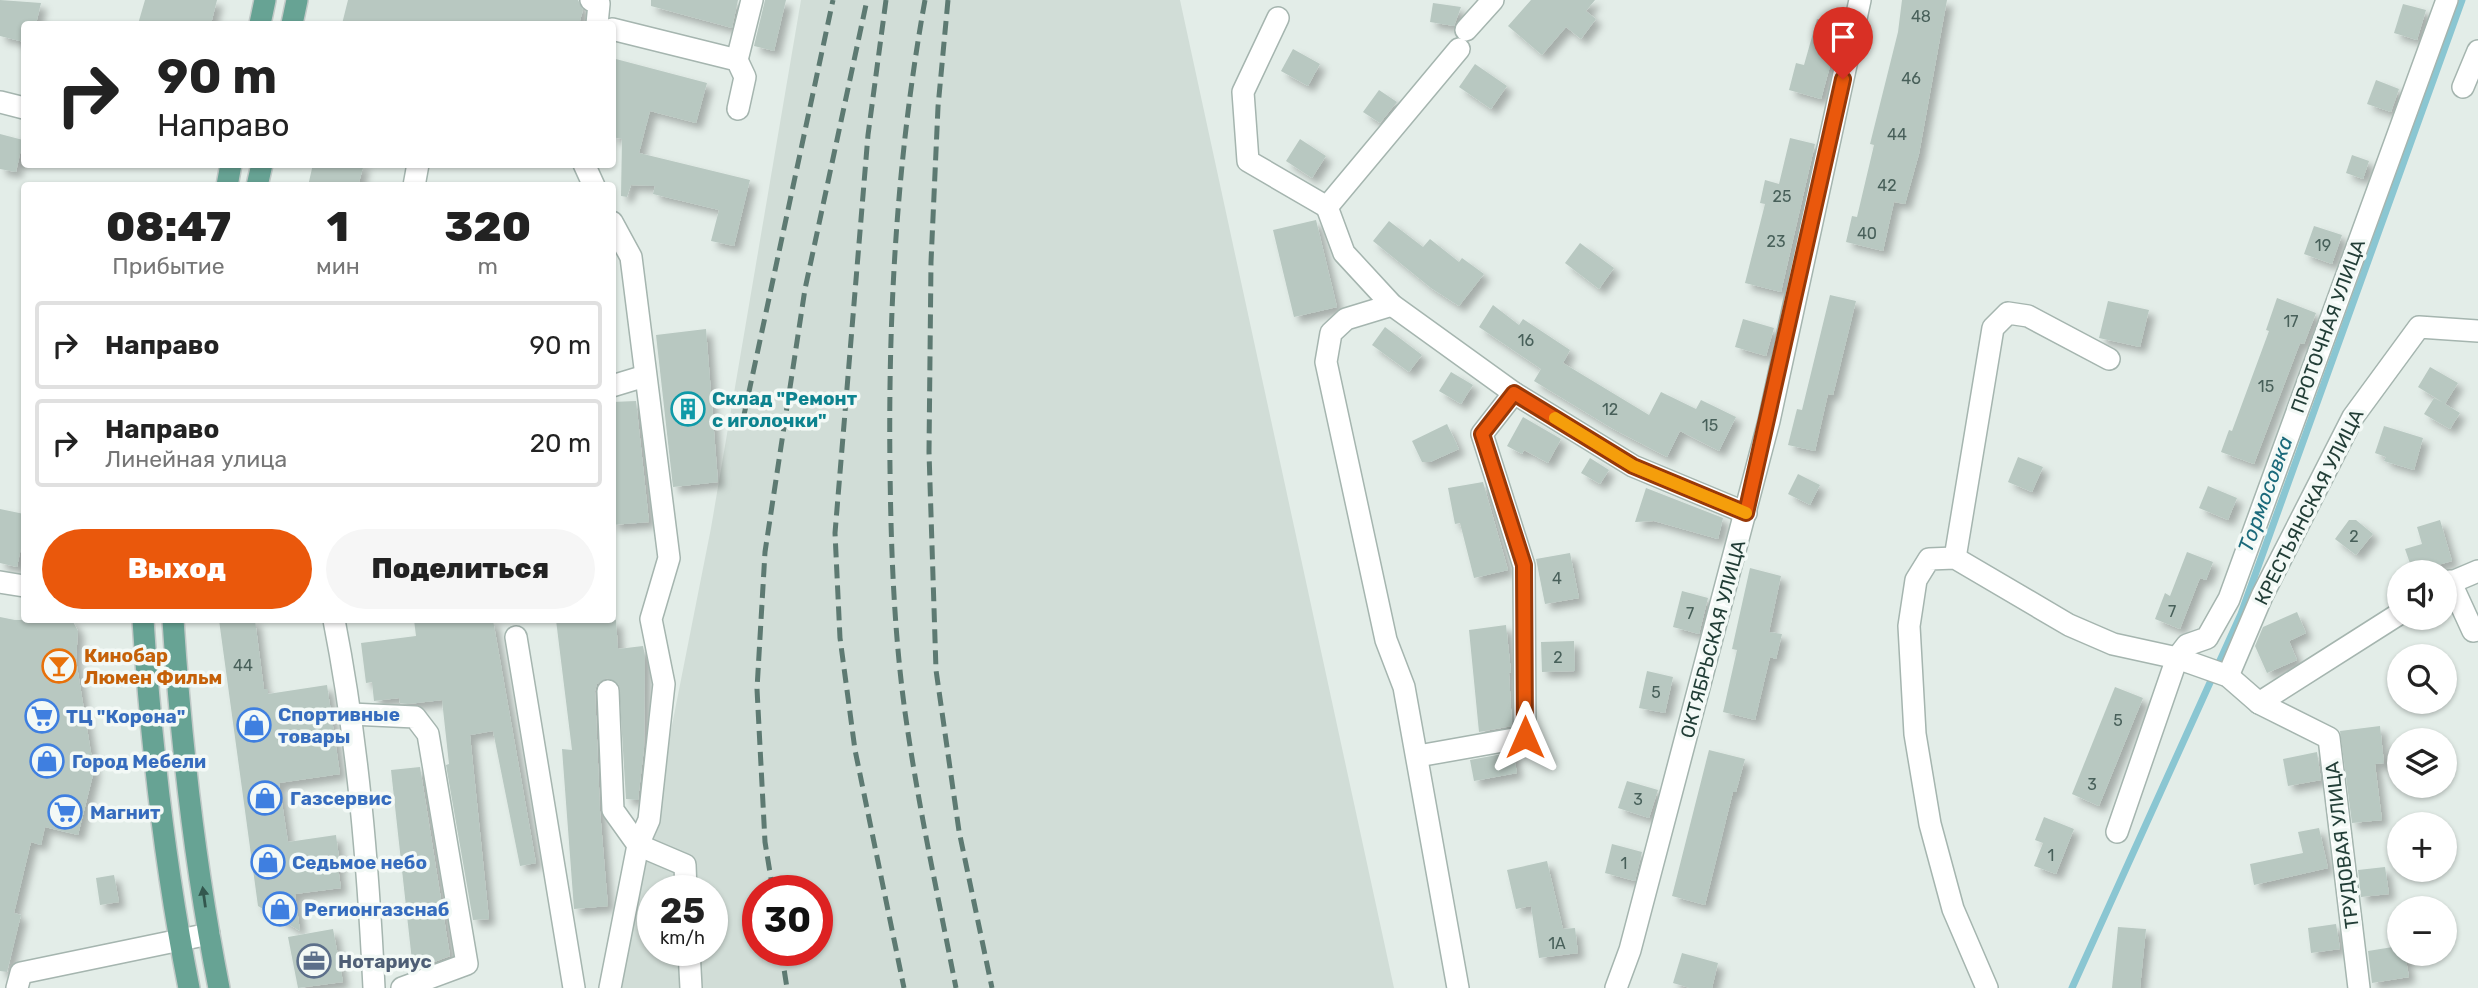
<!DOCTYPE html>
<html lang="ru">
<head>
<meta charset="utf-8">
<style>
	body { margin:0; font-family:Rubik,sans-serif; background:#f6f6f6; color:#222; height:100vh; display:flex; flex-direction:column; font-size:26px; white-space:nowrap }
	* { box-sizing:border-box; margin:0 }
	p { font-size:23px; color:#767676 }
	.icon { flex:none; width:38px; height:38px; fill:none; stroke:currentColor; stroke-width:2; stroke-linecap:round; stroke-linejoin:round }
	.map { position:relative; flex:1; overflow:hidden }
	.details { position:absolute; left:21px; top:182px; width:595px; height:441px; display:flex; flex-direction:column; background:#fff; border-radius:7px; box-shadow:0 2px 5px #0004 }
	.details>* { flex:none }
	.hud { position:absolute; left:21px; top:21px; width:595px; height:147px; border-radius:7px; box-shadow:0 2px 5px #0004; background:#fff; color:#222; overflow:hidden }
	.fabs { position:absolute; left:2387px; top:560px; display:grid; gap:14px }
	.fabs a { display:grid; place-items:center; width:70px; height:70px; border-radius:50%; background:#fff; box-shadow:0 2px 5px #0004; font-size:35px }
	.speed { position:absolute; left:637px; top:875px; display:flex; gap:14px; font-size:35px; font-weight:700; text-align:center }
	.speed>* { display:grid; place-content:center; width:91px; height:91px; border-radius:50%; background:#fff; box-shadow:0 2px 5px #0004; line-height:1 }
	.speed small { font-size:18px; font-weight:400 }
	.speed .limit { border:10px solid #d22; background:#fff; color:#111 }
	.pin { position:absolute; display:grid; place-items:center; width:60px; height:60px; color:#fff; margin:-72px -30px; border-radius:50% 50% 50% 0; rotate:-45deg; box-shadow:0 0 7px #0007 }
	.pin .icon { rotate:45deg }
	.me { position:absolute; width:77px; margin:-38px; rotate:0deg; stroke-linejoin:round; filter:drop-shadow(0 0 5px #0008) }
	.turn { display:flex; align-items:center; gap:24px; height:147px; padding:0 21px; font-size:32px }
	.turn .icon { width:91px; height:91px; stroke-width:2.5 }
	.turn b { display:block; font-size:49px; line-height:60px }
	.eta { display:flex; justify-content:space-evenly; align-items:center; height:119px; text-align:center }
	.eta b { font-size:42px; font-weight:800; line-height:49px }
	.primary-button { display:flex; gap:14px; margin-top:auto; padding:14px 21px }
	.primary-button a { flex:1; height:80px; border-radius:42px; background:#ea580c; color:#fff; font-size:28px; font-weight:800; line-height:80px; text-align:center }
	.primary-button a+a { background:#f6f6f6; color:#222 }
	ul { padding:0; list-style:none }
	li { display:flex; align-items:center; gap:21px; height:88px; margin:0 14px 10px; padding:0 7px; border:4px solid #e0e0e0; border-radius:7px }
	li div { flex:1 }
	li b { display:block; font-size:26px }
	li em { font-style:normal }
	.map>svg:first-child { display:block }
	.built { fill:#d1ddd7; fill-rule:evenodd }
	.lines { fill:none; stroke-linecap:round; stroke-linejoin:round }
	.stream { stroke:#8ac6d2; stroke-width:7 }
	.building { fill:#b8c8c1; filter:url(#shadow) }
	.minor-casing { stroke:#a5b5af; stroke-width:24 }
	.major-casing { stroke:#c1c9c7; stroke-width:24 }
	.minor { stroke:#fff; stroke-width:21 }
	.major { stroke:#67a394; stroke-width:21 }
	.rail { stroke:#5d7a72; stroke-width:5; stroke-dasharray:14 7; stroke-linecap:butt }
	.oneway { fill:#33574e }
	.route-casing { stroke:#983908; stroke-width:18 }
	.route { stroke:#ea580c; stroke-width:12 }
	.slow { stroke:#f59e0b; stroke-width:12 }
	.labels { text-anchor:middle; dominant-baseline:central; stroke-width:7; stroke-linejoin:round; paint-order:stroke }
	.number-label { font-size:16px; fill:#48605a }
	.street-label { font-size:19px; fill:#223e37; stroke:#f3f9f6 }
	.culture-label { font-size:19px; font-weight:bold; fill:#0d838f; stroke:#f3f9f6; text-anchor:start }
	.food-label { font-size:19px; font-weight:bold; fill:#c56008; stroke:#f3f9f6; text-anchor:start }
	.shop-label { font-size:19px; font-weight:bold; fill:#366cbe; stroke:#f3f9f6; text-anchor:start }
	.service-label { font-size:19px; font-weight:bold; fill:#4e5e75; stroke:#f3f9f6; text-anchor:start }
	.water-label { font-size:21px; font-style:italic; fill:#1b6a7b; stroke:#f3f9f6 }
</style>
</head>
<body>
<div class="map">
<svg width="2478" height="988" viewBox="0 0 2478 988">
	<defs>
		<filter id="shadow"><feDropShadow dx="6" dy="6" stdDeviation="3.5" flood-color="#0004"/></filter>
	</defs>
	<rect width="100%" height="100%" fill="#e3ede8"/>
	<path class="built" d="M801 0H1180L1394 988H620L711 528ZM653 891H712V950H653ZM758 891H817V950H758Z"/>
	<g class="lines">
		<polyline class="stream" points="2072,988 2241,614 2462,0"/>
	</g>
	<g class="building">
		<polygon points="0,0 41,3 36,24 24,24 24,42 0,36"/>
		<polygon points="145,0 217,0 211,24 138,24"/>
		<polygon points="348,0 578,0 583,10 579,24 342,24"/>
		<polygon points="651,0 738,0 732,28 651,6"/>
		<polygon points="765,0 786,0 774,51 754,46"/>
		<polygon points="1531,0 1595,0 1586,11 1596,19 1581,39 1566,27 1542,55 1508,26"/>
		<polygon points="1902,0 1947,0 1919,154 1905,204 1894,202 1883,251 1846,242 1852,216 1857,217 1874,145 1870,144 1898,32"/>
		<polygon points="1433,3 1461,7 1454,26 1430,22"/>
		<polygon points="2403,4 2426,10 2417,40 2394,33"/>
		<polygon points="1817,19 1841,26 1821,99 1789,90 1796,63 1804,65"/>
		<polygon points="1293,49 1320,64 1308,86 1281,71"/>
		<polygon points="612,58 707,83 696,123 650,111 639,153 750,180 734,246 711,241 719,210 653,194 655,186 631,185 627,197 621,196 622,139 612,137"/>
		<polygon points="1475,64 1507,86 1491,109 1459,87"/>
		<polygon points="2376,80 2399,89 2391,112 2367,104"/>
		<polygon points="1379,90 1397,102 1380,123 1363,112"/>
		<polygon points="0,134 23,140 16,172 0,169"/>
		<polygon points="1790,138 1815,144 1781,292 1745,283 1765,204 1760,203 1765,180 1779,184"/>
		<polygon points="1300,139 1326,156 1312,178 1286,161"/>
		<polygon points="2352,155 2369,161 2363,179 2346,173"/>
		<polygon points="313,164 364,164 358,186 308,186"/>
		<polygon points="1316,220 1337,307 1294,317 1273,230"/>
		<polygon points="1389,221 1423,247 1430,239 1459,262 1462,258 1484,274 1459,306 1431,288 1373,241"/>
		<polygon points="2314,226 2342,235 2332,264 2304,254"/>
		<polygon points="1580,243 1614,268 1599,289 1565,263"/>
		<polygon points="1830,295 1856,301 1833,395 1828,394 1815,451 1788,445 1797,409 1802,410"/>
		<polygon points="2277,298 2316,313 2304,344 2300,343 2254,464 2221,452 2229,430 2232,431 2269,331 2266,330"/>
		<polygon points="2108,301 2149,310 2140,347 2099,338"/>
		<polygon points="1493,305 1519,325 1523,319 1570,350 1563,363 1649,415 1661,392 1696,409 1701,400 1736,417 1719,451 1680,431 1667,457 1613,429 1534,381 1541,369 1479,327"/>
		<polygon points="1743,319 1774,328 1766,356 1735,347"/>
		<polygon points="1385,327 1422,355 1409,372 1372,345"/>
		<polygon points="706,329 718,482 673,487 656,335"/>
		<polygon points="2430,367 2458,383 2445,404 2460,413 2450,429 2424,414 2434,398 2444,403 2418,387"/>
		<polygon points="1451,372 1473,385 1461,404 1439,391"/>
		<polygon points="636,401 649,522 612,525 612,402"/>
		<polygon points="1523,417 1561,439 1548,463 1524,450 1522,454 1507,446"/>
		<polygon points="1447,424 1459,449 1430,462 1422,462 1412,441"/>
		<polygon points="2384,426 2423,438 2414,470 2384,461 2386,457 2375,453"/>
		<polygon points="2018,457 2043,467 2032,492 2008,482"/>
		<polygon points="1590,458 1609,470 1600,484 1581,473"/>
		<polygon points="1798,474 1820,485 1810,505 1788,494"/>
		<polygon points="1483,482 1508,570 1474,578 1460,523 1455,524 1448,488"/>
		<polygon points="2208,486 2237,498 2228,520 2199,508"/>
		<polygon points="1646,488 1723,518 1718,539 1654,521 1635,522"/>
		<polygon points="0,509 24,514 24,549 21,548 17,567 0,563"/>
		<polygon points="2349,520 2356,520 2373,534 2356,555 2335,539"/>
		<polygon points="2440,520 2452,561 2413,572 2405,549 2422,544 2417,527"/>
		<polygon points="2187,552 2213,562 2206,580 2200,578 2180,629 2155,619 2165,593 2170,596"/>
		<polygon points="1570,553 1579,598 1545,604 1536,559"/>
		<polygon points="1750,568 1781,576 1769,632 1782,634 1776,659 1770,657 1755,720 1723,712 1737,650 1732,649"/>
		<polygon points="1682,591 1708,598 1699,634 1673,627"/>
		<polygon points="2297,612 2306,633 2289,641 2297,660 2267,673 2255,646 2263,627"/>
		<polygon points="0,617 15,620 72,620 78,631 76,660 94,771 78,835 45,827 41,845 31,842 14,913 21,915 7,972 0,971"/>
		<polygon points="219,620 255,620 264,689 268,689 268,694 327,685 340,774 279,783 288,842 336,835 340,866 338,867 341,888 295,894 300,931 258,906"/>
		<polygon points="414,620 493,620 536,863 520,866 493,731 470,735 489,919 473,920 446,765 449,764 442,700 408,704 400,703 399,698 374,701 372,682 366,683 361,643 416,636"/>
		<polygon points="556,620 616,620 618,649 643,646 645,656 644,748 638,800 626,799 619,685 607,678 597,684 595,691 600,811 608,906 574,909 562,749 572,750"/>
		<polygon points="1506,625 1511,672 1509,673 1512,726 1479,732 1469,630"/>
		<polygon points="1574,641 1575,671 1542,672 1541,642"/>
		<polygon points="1647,671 1673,677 1665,713 1639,708"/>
		<polygon points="2115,687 2143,698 2099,806 2072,794"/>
		<polygon points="2380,726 2384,763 2375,764 2382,820 2352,823 2340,731"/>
		<polygon points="1709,750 1745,759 1736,792 1733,792 1705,905 1672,896"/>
		<polygon points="1513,752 1517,773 1474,781 1470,760"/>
		<polygon points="2317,752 2321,780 2288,786 2283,759"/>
		<polygon points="420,767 450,956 413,970 391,770"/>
		<polygon points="1627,781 1658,790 1649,818 1618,808"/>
		<polygon points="2044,817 2074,829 2056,874 2034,866 2043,843 2035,840"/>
		<polygon points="2319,828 2328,868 2254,885 2250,864 2303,853 2298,832"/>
		<polygon points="1612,844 1642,852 1635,881 1605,873"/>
		<polygon points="1547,861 1563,929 1575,928 1578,953 1539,958 1531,906 1516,909 1507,870"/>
		<polygon points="2385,867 2389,894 2361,897 2358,870"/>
		<polygon points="114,875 119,902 100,905 96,878"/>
		<polygon points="2336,924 2340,949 2311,953 2308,928"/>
		<polygon points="2118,927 2146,929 2140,988 2112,988"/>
		<polygon points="333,929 343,982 298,988 288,937"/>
		<polygon points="2399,946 2399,954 2405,954 2409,977 2372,983 2368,951"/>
		<polygon points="1682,953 1718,963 1712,988 1690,988 1673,983"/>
	</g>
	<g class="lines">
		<defs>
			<g id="minor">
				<polyline points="591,0 599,4 597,24"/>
				<polyline points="1278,18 1243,92 1248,161 1327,207"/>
				<polyline points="612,29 737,60 745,77 738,109"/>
				<polyline points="1466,30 1493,0"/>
				<polyline points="1459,49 1327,207 1344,253 1392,305 1514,393 1633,466 1746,513"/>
				<polyline points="737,60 752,0"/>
				<polyline points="2463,87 2478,51"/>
				<polyline points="0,102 24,108"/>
				<polyline points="584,164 594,186"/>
				<polyline points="414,186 418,164"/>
				<polyline points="612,222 631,257 669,558 651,619 664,684 649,820 638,845 685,865 686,891"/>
				<polyline points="1392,305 1346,319 1331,333 1326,362 1386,640 1404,687 1458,988"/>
				<polyline points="612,386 645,376"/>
				<polyline points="1955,558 1993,328 2008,313 2028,316 2109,359"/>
				<polyline points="2450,581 2473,631 2478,630"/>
				<polyline points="0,582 24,586"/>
				<polyline points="2445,585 2478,571"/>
				<path d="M334 620C358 742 368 864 374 988"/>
				<polyline points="516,637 574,988"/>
				<polyline points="2228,676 2262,596 2353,417 2419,327 2478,331"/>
				<polyline points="608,691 613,810 638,845 610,988"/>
				<polyline points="2259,703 2329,738 2359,988"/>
				<polyline points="351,714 415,717 428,734 467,964 402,988"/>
				<polyline points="1418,756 1525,737 1524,566 1482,434 1514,393"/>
				<polyline points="2117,832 2177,658 2187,645 2207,638 2229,599 2447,0"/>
				<polyline points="689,950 691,988"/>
				<polyline points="17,988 21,973 209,934"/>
				<polyline points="1616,988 1630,950 1769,421 1860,0"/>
				<polyline points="1987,988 1953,909 1930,824 1915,734 1909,626 1916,580 1929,559 1955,558 2069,625 2113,644 2177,658 2228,676 2259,703 2399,614"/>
			</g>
			<g id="major">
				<polyline points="260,24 265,0"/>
				<polyline points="292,24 297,0"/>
				<polyline points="227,186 231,164"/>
				<polyline points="257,186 262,164"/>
				<path d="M143 620C151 743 165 867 189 988"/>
				<path d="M173 620C181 743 195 867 219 988"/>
			</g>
		</defs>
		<use href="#minor" class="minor-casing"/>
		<use href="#major" class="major-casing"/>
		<use href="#minor" class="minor"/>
		<use href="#major" class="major"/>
		<g class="rail">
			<polyline points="886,0 868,135 835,533 840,638 855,750 904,988"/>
			<path d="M925 0C897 155 888 312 890 469 891 550 894 632 905 712 918 805 938 896 956 988"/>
			<polyline points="948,0 938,107 931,262 929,452 936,670 959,831 992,988"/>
			<polyline points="744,415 833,0"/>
			<polyline points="773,891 765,842 757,689 765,552 805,289 867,0"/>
			<polyline points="781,950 787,988"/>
		</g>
	</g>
	<defs><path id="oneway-solid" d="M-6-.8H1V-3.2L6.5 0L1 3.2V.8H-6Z" transform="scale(1.75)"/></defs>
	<use class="oneway" href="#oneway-solid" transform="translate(204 897) rotate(-98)"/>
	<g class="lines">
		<defs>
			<polyline id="route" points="1525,737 1524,565 1482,434 1514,393 1633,466 1746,513 1843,79"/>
		</defs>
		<use href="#route" class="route-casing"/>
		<use href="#route" class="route"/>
		<polyline class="slow" points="1555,418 1633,466 1746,513"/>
	</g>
	<defs>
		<symbol id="building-ring" viewBox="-11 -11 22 22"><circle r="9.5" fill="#f3f9f6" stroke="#0f9aa8" stroke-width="1.5"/><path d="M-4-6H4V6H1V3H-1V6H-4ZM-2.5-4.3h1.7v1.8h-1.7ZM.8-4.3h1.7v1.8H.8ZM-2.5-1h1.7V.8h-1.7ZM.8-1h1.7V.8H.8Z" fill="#0f9aa8"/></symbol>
		<symbol id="bar-ring" viewBox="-11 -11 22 22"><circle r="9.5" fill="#f3f9f6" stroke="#e8710a" stroke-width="1.5"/><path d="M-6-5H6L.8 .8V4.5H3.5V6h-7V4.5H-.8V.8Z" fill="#e8710a"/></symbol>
		<symbol id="supermarket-ring" viewBox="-11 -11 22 22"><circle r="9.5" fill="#f3f9f6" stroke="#3f7fe0" stroke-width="1.5"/><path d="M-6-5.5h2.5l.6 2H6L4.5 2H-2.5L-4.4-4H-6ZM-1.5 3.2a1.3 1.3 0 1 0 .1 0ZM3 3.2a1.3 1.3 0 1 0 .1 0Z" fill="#3f7fe0"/></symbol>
		<symbol id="shop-ring" viewBox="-11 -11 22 22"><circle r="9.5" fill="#f3f9f6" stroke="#3f7fe0" stroke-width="1.5"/><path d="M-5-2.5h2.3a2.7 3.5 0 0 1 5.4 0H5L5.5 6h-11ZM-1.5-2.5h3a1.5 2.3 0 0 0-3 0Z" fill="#3f7fe0"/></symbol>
		<symbol id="office-ring" viewBox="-11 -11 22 22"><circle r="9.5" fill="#f3f9f6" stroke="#5c6f8a" stroke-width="1.5"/><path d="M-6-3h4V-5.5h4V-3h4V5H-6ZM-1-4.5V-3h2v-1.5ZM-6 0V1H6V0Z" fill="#5c6f8a"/></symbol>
	</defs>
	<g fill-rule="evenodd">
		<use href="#building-ring" x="669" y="390" width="38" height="38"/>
		<use href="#bar-ring" x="40" y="647" width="38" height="38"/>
		<use href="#supermarket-ring" x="23" y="697" width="38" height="38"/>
		<use href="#shop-ring" x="235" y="706" width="38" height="38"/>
		<use href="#shop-ring" x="28" y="742" width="38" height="38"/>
		<use href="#shop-ring" x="246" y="779" width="38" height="38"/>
		<use href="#supermarket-ring" x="46" y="793" width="38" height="38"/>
		<use href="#shop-ring" x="249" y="843" width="38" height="38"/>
		<use href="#shop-ring" x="261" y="890" width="38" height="38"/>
		<use href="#office-ring" x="295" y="942" width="38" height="38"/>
	</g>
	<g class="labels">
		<g class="number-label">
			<text x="1921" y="16">48</text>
			<text x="1911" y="78">46</text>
			<text x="1897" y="134">44</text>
			<text x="1887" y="185">42</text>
			<text x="1782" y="196">25</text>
			<text x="1867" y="233">40</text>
			<text x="1776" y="241">23</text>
			<text x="2323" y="245">19</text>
			<text x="2291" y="321">17</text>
			<text x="1526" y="340">16</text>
			<text x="2266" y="386">15</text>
			<text x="1610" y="409">12</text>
			<text x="1710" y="425">15</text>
			<text x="2354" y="536">2</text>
			<text x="1557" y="578">4</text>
			<text x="2172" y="611">7</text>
			<text x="1690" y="613">7</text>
			<text x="1558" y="657">2</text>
			<text x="243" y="665">44</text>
			<text x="1656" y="692">5</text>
			<text x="2118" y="720">5</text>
			<text x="2092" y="784">3</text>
			<text x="1638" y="799">3</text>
			<text x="2051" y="855">1</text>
			<text x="1624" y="863">1</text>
			<text x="1557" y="943">1А</text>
		</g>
		<g class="street-label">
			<text transform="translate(2328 326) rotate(-70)">ПРОТОЧНАЯ УЛИЦА</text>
			<text transform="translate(2309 507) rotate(-63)">КРЕСТЬЯНСКАЯ УЛИЦА</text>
			<text transform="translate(1713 639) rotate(-75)">ОКТЯБРЬСКАЯ УЛИЦА</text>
			<text transform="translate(2342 845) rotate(-97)">ТРУДОВАЯ УЛИЦА</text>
		</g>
		<g class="culture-label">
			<text x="712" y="398">Склад "Ремонт<tspan x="712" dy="22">с иголочки"</tspan></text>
		</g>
		<g class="food-label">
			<text x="84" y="655">Кинобар<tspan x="84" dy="22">Люмен Фильм</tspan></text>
		</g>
		<g class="shop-label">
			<text x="278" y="714">Спортивные<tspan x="278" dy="22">товары</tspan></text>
			<text x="66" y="716">ТЦ "Корона"</text>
			<text x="72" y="761">Город Мебели</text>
			<text x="290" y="798">Газсервис</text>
			<text x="90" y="812">Магнит</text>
			<text x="292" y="862">Седьмое небо</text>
			<text x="304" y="909">Регионгазснаб</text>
		</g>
		<g class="service-label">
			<text x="338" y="961">Нотариус</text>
		</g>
		<g class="water-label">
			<text transform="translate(2265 494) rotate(-70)">Тормосовка</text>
		</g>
	</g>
</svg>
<div class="fabs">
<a><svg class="icon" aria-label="sound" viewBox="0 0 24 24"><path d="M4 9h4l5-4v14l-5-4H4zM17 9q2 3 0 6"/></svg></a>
<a><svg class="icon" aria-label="search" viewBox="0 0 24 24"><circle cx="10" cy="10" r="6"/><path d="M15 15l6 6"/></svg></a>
<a><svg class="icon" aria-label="layers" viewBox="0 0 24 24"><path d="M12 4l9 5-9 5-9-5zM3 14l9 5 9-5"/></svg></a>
<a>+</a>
<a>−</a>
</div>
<div class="speed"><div>25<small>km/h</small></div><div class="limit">30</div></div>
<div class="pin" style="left:1843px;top:79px;background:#d93025"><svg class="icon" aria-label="arrive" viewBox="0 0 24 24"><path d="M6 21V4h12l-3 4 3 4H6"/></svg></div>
<svg class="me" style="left:1525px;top:737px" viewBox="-20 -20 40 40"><path d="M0-17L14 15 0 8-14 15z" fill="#ea580c" stroke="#fff" stroke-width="4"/></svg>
<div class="hud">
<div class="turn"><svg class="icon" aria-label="right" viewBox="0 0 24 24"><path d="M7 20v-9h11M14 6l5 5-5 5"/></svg><div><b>90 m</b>Направо</div></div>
</div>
<section class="details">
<div class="eta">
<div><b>08:47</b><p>Прибытие</p></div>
<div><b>1</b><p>мин</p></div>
<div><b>320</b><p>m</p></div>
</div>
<ul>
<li><svg class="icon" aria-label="right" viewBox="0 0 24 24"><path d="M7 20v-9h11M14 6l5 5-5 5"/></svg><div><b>Направо</b></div><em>90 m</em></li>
<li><svg class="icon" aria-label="right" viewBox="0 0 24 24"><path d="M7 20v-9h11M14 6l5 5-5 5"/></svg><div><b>Направо</b><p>Линейная улица</p></div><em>20 m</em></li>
</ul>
<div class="primary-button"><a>Выход</a><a>Поделиться</a></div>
</section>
</div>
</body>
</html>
